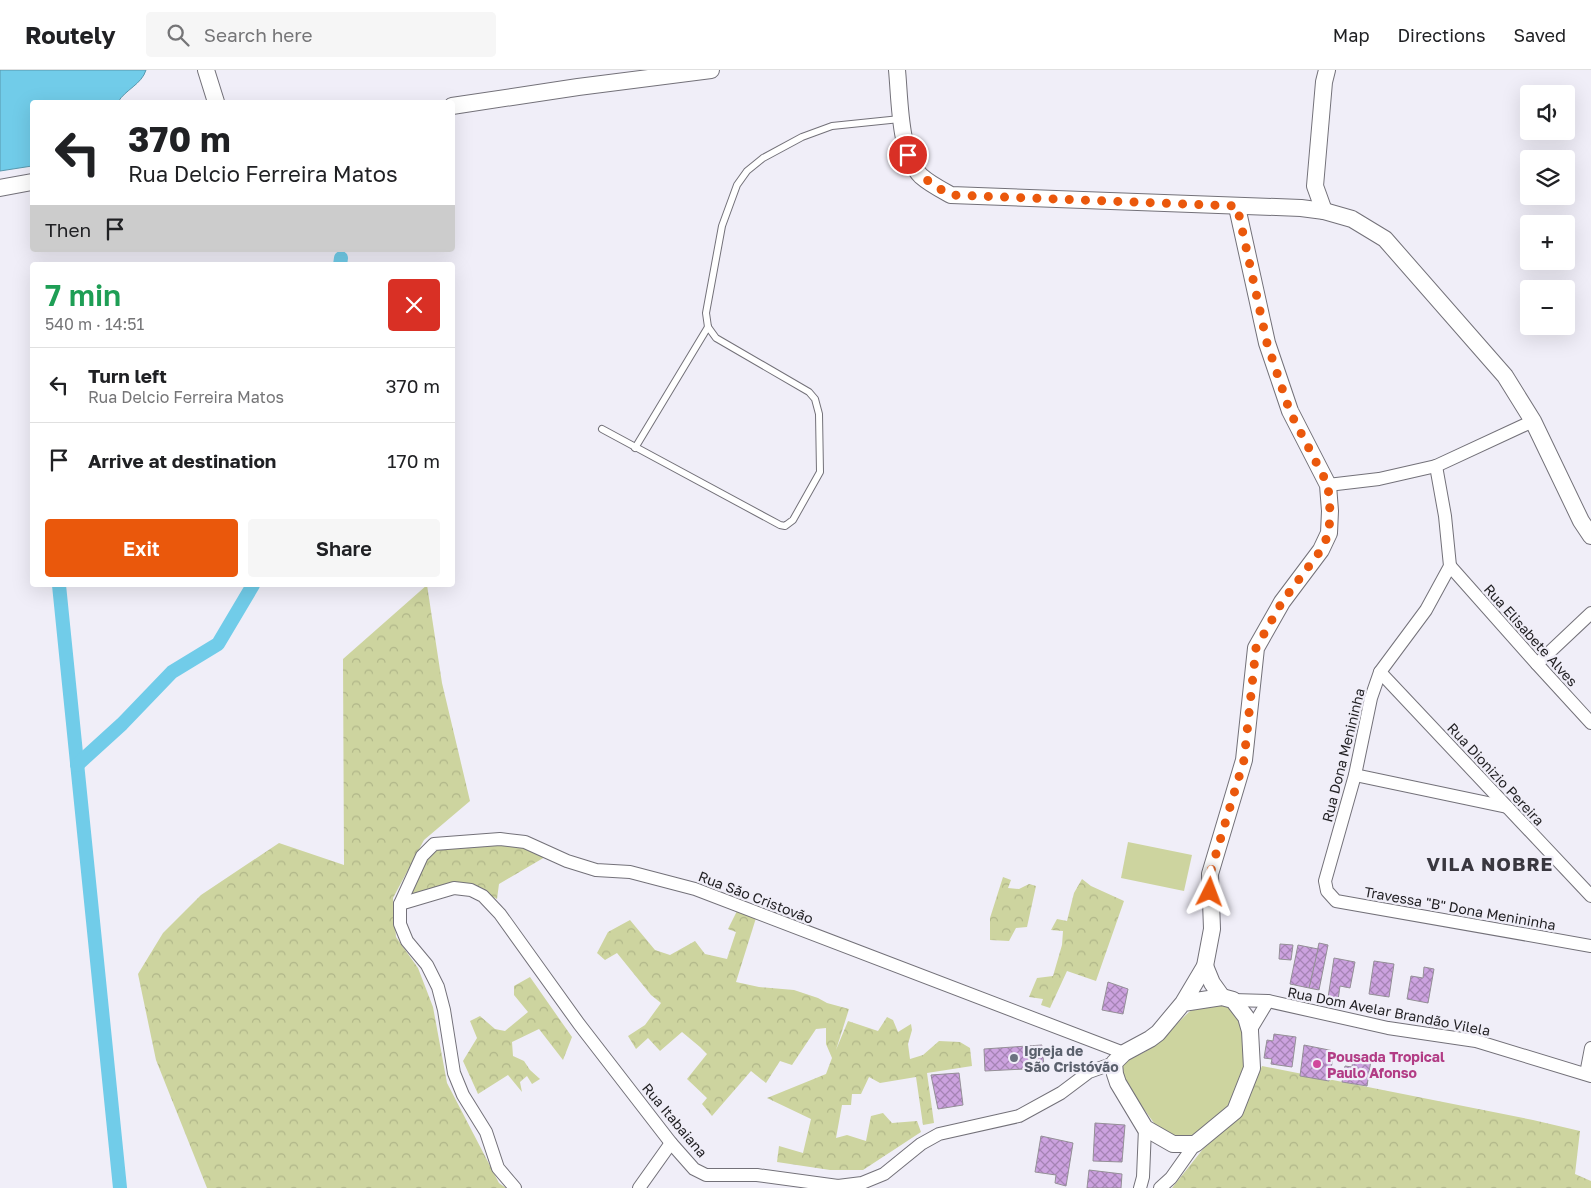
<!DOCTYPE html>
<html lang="en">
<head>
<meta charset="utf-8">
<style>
	body { margin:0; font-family:"Golos Text",sans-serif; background:#f6f6f6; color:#202124; height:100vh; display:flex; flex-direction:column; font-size:19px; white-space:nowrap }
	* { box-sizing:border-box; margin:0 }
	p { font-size:16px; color:#757577 }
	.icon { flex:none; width:28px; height:28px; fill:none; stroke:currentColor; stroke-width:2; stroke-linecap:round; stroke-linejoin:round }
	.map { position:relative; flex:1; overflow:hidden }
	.details { position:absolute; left:30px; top:192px; width:425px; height:325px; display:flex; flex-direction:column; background:#fff; border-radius:5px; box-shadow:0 5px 20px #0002 }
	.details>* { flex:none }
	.top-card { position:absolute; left:30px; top:30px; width:425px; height:152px; border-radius:5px; box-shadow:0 5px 20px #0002; background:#fff; color:#202124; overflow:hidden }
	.fabs { position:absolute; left:1520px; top:15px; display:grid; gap:10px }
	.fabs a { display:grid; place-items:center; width:55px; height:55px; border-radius:5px; background:#fff; box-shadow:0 5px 20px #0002; font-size:25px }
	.pin { position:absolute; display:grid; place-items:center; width:42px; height:42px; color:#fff; margin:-21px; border:2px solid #fff; border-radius:50%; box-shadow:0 1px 5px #0007 }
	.me { position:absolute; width:55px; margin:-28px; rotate:3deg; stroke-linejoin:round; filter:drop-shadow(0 0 4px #0008) }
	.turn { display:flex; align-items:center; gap:18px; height:105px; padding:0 15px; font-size:22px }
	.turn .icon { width:65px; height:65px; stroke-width:2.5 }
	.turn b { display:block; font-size:35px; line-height:42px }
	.then { display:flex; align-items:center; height:48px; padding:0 15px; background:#0003; gap:10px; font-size:19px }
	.round { display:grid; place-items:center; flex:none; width:52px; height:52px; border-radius:5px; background:#f6f6f6 }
	.summary { display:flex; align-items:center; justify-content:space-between; height:85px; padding:0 15px }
	h1 { font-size:30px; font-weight:600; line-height:38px; color:#1e9e55 }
	.cta { display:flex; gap:10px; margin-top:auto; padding:10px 15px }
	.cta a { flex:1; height:58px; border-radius:5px; background:#ea580c; color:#fff; font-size:20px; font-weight:600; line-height:58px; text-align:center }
	.cta a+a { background:#f6f6f6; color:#202124 }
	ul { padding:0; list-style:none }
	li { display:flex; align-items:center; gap:15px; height:75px; padding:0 15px; border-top:1px solid #e0e0e0 }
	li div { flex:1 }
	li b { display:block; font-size:19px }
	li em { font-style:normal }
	header { display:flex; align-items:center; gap:30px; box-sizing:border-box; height:70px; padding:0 25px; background:#fff; border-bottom:1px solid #e0e0e0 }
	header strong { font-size:24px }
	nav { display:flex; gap:28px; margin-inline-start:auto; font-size:18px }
	.search { width:350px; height:45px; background:#f6f6f6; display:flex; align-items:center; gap:12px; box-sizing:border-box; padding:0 18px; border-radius:5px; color:#757577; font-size:19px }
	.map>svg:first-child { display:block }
	.forest { fill:url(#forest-crowns) }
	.park { fill:#cdd49f }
	.water { fill:#71cce9; stroke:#5998ad }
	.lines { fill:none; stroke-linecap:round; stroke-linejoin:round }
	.canal { stroke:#71cce9; stroke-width:14 }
	.building { fill:url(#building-cross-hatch); stroke:#948f97 }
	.service-casing { stroke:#737179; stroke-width:8 }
	.minor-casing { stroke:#737179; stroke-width:14 }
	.tertiary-casing { stroke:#737179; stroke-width:18 }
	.service { stroke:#fff; stroke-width:6 }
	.minor { stroke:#fff; stroke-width:12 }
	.tertiary { stroke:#fff; stroke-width:16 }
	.route { stroke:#ea580c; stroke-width:9; stroke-dasharray:0 16.2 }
	.worship-dot { fill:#6b7280; stroke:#f0eef8; stroke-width:2 }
	.hotel-dot { fill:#d1479c; stroke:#f0eef8; stroke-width:2 }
	.labels { text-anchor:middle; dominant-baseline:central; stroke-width:4.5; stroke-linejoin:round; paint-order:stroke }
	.street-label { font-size:14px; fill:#201f22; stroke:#f0eef8 }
	.worship-label { font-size:14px; font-weight:bold; fill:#5b616d; stroke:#f0eef8; text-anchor:start }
	.hotel-label { font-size:14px; font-weight:bold; fill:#b23c85; stroke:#f0eef8; text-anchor:start }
	.district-label { font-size:19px; font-weight:bold; letter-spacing:1px; fill:#39373f; stroke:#f0eef8 }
</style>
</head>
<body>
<header>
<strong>Routely</strong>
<div class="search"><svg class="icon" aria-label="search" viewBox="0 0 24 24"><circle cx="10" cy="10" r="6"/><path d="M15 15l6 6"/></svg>Search here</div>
<nav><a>Map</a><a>Directions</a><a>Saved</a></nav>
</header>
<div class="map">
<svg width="1591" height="1118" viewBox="0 0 1591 1118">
	<defs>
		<pattern id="forest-crowns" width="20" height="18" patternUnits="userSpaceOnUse" patternTransform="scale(1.25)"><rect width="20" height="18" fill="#cdd49f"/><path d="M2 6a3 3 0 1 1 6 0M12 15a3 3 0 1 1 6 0" fill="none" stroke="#b0b689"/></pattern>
		<pattern id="building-cross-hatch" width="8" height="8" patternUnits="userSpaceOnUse" patternTransform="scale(1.25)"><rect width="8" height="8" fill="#cca2df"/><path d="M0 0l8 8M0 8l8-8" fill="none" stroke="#a583b4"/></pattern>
	</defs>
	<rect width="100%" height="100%" fill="#f0eef8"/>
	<g class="forest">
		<polygon points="427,515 442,613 470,731 424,770 393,828 396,867 418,898 433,937 447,1013 499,1113 506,1118 207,1118 156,990 138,904 163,863 201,825 279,773 344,795 343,589"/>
		<polygon points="500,773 525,777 545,787 499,814 497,829 476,818 408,827 425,789 438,778"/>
		<polygon points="1003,807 1011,810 1008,818 1019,819 1029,814 1036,816 1027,857 1016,858 1009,871 990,870 990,848"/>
		<polygon points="1082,809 1091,816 1124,831 1096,911 1067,901 1050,938 1041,935 1043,929 1029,927 1037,908 1053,906 1062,875 1063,861 1051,860 1057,849 1067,851 1074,823"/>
		<polygon points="737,841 756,848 736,912 759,917 794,920 818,928 827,933 849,939 836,980 848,951 878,961 887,947 893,950 898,962 911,954 912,960 908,974 910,989 923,985 939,971 960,972 970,978 972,996 927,1003 934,1053 923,1055 916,1007 880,1013 869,1007 861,1024 852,1024 851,1035 842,1035 836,1068 847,1065 866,1071 871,1046 883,1043 892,1053 917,1051 921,1062 863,1100 830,1100 777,1092 779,1076 803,1083 811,1049 767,1028 826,1004 832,988 826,974 826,958 816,959 792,995 780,991 766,1013 751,1001 712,1046 702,1034 707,1028 687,1009 707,984 700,977 682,962 660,981 648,968 636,979 628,966 645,955 661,933 651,925 617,883 605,890 597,883 608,862 630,850 655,880 670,885 695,871 705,884 727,889 736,862 728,859"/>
		<polygon points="530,907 572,967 563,990 539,959 512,972 513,986 524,991 530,1000 540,1009 532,1014 527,1006 520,1012 522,1022 508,1005 478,1024 463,991 477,968 470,951 480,946 495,959 505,961 528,942 514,925 514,916"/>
		<polygon points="1262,996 1533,1050 1580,1061 1575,1104 1591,1111 1591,1118 1172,1118 1203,1079 1241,1045"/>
	</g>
	<g class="park">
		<polygon points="1128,772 1192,785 1184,821 1121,808"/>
		<polygon points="1206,932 1223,933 1235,942 1243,955 1245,1001 1233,1036 1198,1067 1177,1068 1159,1060 1141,1035 1127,1018 1120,996 1126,986 1141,984 1153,977 1189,942"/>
	</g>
	<path class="water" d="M0 0H146C142 14 125 20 118 32H32V96L0 101Z"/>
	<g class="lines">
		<g class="canal">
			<polyline points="340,195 341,188"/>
			<polyline points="59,515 120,1118"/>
			<polyline points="77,695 122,654 172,602 218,574 253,515"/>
		</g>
	</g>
	<g class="building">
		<polygon points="1319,873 1328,875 1319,920 1309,918"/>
		<polygon points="1280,874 1293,875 1291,890 1279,889"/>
		<polygon points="1298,875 1318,879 1309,918 1290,914"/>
		<polygon points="1334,888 1355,892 1350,918 1340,916 1338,930 1328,928"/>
		<polygon points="1374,891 1394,894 1389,927 1369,924"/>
		<polygon points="1424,897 1434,899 1428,933 1407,929 1411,906 1423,908"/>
		<polygon points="1108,912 1128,919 1123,944 1102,940"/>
		<polygon points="1274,964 1296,967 1292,997 1271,994 1272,989 1264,988 1267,970 1273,971"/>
		<polygon points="1042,975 1044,998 985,1001 984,979"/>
		<polygon points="1304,975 1334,981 1329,1011 1300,1006"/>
		<polygon points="1353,987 1371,990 1367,1016 1342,1012 1345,996 1352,997"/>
		<polygon points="959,1003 963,1035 938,1039 931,1005"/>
		<polygon points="1095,1053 1125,1055 1122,1092 1093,1091"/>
		<polygon points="1041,1066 1073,1073 1066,1116 1055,1113 1056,1105 1035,1102"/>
		<polygon points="1089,1100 1122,1104 1121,1118 1087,1118"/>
	</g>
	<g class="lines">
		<defs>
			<g id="service">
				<polyline points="602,359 780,455 785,456 793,450 820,402 819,344 815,329 809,322 716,268 708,257 706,243 722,156 737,115 747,101 763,88 802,67 832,56 900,49"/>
				<polyline points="635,378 708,257"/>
			</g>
			<g id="minor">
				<polyline points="1436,396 1445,446 1450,496 1426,540 1380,602 1371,628 1355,705 1325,811 1327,821 1336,831 1591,876"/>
				<polyline points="1328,415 1379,409 1436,396 1533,351"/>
				<polyline points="1450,496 1537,594 1591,653"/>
				<polyline points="1537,594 1591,543"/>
				<polyline points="1380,602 1591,826"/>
				<polyline points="1355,705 1507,737"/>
				<polyline points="400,834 454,818 471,820 483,826 500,844 579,954 671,1073 694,1099 706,1105 757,1105 838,1116 862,1113 884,1104 921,1074 939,1064 1019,1046 1061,1023 1089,1002 1114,993"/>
				<polyline points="1233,930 1268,931 1388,958 1476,971 1591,1006"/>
				<polyline points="1250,961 1268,931"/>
				<polyline points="1586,1004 1591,978"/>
				<polyline points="515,1118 498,1098 486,1062 463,1025 454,1003 444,940 438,917 427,895 407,871 400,854 400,834 422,786 434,774 500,769 525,772 567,791 596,800 630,802 695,819 1124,983"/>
				<polyline points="639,1118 671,1073"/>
				<polyline points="1140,1118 1143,1107 1145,1058"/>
				<polyline points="1160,1118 1171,1108 1195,1074"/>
			</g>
			<g id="tertiary">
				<polyline points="206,0 216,32"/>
				<path d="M897 0C900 30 899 84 921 106 930 114 940 119 951 125L1301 138 1324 141 1352 149 1385 169 1505 306 1533 351 1581 451 1591 466"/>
				<polyline points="452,36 578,17 711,0"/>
				<polyline points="0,118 32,112"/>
				<polyline points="1324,141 1315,116 1324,12 1327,0"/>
				<polyline points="1205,896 1212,913 1222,927"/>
				<polyline points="1183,933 1222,927 1233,930 1246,947 1250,961 1252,998 1235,1041 1195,1074 1173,1074 1145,1058 1118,1013 1115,1004 1114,993 1124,983 1150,969 1158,963 1183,933 1205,896 1212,859 1210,804 1244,690 1256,578 1282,532 1321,480 1329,463 1330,441 1328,415 1290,341 1267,273 1237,137"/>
			</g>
		</defs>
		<use href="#service" class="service-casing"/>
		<use href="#minor" class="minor-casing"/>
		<use href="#tertiary" class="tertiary-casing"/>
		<use href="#service" class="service"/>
		<use href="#minor" class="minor"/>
		<use href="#tertiary" class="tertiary"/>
	</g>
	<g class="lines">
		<path class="route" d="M908 85C922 108 927 112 951 125L1237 136 1267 273 1290 342 1328 415 1330 441 1329 463 1321 480 1282 532 1256 578 1244 690 1210 804V822"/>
	</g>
	<circle class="worship-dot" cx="1014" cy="988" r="5"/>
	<circle class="hotel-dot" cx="1317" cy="994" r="5"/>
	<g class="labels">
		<g class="street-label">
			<text transform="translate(1531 565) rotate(48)">Rua Elisabete Alves</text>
			<text transform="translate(1343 685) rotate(-76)">Rua Dona Menininha</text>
			<text transform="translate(1496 704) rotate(47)">Rua Dionizio Pereira</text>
			<text transform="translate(756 827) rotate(21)">Rua São Cristovão</text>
			<text transform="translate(1460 838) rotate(10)">Travessa "B" Dona Menininha</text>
			<text transform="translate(1389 941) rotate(11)">Rua Dom Avelar Brandão Vilela</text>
			<text transform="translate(675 1050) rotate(50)">Rua Itabaiana</text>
		</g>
		<g class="worship-label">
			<text x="1024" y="980">Igreja de<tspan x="1024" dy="16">São Cristóvão</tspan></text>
		</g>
		<g class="hotel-label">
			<text x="1327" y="986">Pousada Tropical<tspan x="1327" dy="16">Paulo Afonso</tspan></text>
		</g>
		<g class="district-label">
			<text x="1490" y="793">VILA NOBRE</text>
		</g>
	</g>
</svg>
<div class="fabs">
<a><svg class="icon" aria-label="sound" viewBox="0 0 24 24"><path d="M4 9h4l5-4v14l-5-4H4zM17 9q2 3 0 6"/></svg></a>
<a><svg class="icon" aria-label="layers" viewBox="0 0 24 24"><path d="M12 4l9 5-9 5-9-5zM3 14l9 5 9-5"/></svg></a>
<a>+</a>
<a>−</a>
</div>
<div class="pin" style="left:908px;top:85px;background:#d93025"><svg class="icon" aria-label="arrive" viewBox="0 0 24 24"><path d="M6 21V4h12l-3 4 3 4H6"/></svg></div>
<svg class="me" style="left:1210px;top:822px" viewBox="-20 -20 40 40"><path d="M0-17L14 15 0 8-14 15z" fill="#ea580c" stroke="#fff" stroke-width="4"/></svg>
<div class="top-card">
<div class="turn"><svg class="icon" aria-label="left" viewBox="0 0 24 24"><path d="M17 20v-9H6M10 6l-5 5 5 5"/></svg><div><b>370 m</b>Rua Delcio Ferreira Matos</div></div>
<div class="then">Then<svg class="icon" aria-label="arrive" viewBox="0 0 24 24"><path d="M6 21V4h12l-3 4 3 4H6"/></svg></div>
</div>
<section class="details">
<div class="summary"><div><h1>7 min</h1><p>540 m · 14:51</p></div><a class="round" style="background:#d93025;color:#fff"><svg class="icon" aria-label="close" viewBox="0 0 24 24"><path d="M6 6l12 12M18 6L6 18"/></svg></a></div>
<ul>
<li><svg class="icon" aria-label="left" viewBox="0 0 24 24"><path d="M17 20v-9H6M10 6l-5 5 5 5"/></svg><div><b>Turn left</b><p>Rua Delcio Ferreira Matos</p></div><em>370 m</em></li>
<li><svg class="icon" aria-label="arrive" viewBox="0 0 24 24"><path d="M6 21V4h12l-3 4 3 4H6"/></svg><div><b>Arrive at destination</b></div><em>170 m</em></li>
</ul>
<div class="cta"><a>Exit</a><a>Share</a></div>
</section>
</div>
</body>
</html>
